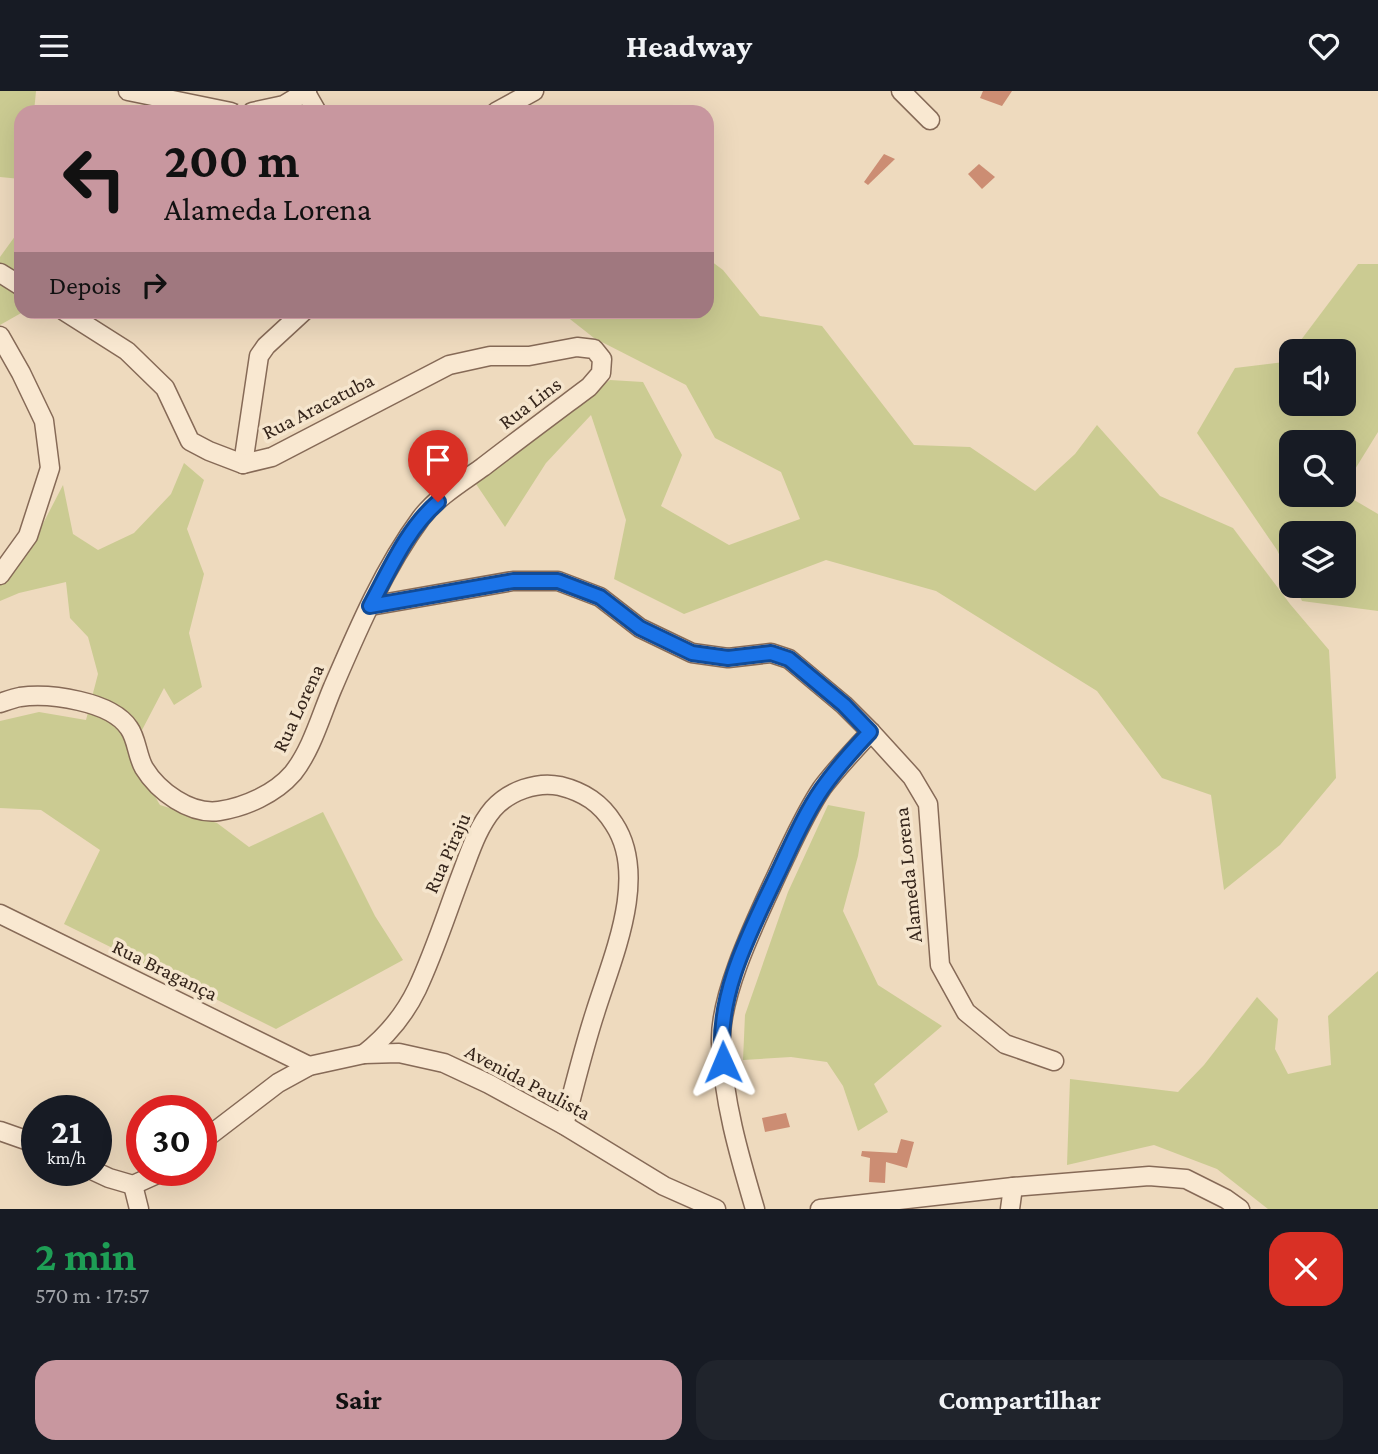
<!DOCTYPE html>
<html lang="pt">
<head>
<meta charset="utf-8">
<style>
	body { margin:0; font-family:"Crimson Pro",serif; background:#20242c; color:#f1f3f6; height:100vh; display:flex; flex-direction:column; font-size:26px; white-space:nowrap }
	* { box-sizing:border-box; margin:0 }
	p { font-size:23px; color:#9ea1a6 }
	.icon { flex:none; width:38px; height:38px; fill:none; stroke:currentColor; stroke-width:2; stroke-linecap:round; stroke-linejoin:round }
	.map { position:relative; height:1118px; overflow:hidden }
	.drawer { display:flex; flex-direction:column; background:#171b24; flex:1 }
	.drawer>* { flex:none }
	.banner { position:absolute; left:14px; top:14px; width:700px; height:214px; border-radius:21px; box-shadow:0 7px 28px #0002; background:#c8979f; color:#111; overflow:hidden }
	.buttons { position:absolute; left:1279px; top:248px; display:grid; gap:14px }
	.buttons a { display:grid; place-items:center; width:77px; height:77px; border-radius:14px; background:#171b24; box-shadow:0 7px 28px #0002; font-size:35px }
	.speed { position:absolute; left:21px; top:1004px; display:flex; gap:14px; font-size:35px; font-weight:700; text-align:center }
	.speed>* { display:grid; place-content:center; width:91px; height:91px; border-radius:50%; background:#171b24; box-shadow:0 7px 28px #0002; line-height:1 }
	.speed small { font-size:18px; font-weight:400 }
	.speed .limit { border:10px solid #d22; background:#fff; color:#111 }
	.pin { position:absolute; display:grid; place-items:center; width:60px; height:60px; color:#fff; margin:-72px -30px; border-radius:50% 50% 50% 0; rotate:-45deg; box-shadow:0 0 7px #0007 }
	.pin .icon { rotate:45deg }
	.me { position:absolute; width:77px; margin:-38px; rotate:359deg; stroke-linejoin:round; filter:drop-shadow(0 0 5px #0008) }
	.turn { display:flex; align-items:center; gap:24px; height:147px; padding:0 35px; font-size:32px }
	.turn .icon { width:91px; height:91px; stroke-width:2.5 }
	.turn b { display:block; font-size:49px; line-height:60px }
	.then { display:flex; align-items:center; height:66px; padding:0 35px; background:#0003; gap:14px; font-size:26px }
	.round { display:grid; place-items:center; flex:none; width:74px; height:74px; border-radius:21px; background:#20242c }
	.headline { display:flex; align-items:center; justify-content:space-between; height:119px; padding:0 35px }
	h1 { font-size:42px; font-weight:700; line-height:52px; color:#1e9e55 }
	.primary-button { display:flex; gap:14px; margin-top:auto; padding:14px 35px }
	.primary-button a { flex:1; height:80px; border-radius:21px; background:#c8979f; color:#111; font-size:28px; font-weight:700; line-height:80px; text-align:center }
	.primary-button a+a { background:#20242c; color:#f1f3f6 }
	header { display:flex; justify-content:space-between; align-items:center; height:91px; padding:0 35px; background:#171b24; font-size:32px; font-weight:700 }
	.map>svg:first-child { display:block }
	.green { fill:#cbcb92 }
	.building { fill:#cc8d73 }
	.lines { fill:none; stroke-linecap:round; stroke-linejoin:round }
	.minor-casing { stroke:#866a57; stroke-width:21 }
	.minor { stroke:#f9e8d1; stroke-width:18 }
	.route-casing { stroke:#114b97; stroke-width:18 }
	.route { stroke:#1a73e8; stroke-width:12 }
	.labels { text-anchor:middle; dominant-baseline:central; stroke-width:7; stroke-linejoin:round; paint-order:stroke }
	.street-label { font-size:21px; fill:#35251b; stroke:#f5e5cd }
</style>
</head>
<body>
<header><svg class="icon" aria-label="menu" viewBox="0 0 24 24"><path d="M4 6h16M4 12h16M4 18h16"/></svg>Headway<svg class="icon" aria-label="heart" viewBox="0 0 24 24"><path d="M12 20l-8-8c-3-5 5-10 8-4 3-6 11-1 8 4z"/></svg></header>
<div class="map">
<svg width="1378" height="1118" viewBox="0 0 1378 1118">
	<rect width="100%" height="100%" fill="#eedabe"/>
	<g class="green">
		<polygon points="0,0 36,0 34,21 21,21 21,88 0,86"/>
		<polygon points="21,137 21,220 23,221 0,234 0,166"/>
		<polygon points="707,167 723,179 760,225 822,235 914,354 970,356 1035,400 1075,363 1097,334 1160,405 1233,437 1290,513 1329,559 1336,687 1280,754 1224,799 1211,704 1162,687 1097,600 936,500 826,469 684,523 614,488 626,429 591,324 546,372 505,436 474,390 610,289 643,291 682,364 661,415 729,454 800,428 781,381 715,347 686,294 594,247 561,221 707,220"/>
		<polygon points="1358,173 1378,173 1378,341 1344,396 1344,352 1292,352 1292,404 1344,403 1378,423 1378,520 1302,510 1295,495 1344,495 1344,443 1292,443 1291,488 1277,459 1197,342 1235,277 1284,271 1292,261 1292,313 1344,313 1344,261 1292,261"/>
		<polygon points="184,372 204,389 187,438 204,483 189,542 202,596 174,614 164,597 130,662 160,714 217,732 249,756 323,721 375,825 403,869 276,938 64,833 100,759 41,719 0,717 0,630 39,621 86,629 98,583 88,546 70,527 66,491 19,502 0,510 0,473 35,448 63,394 73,443 98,459 134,442 171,403"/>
		<polygon points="828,714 865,721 858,765 843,820 878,894 942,935 874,993 888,1021 858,1040 843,995 827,971 791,966 743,969 745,924 788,801"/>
		<polygon points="1378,880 1378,1118 1268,1118 1217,1078 1154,1054 1067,1074 1070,988 1178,1001 1204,974 1257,906 1278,928 1275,958 1288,983 1331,974 1328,925"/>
	</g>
	<g class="building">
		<polygon points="983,0 1012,0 1002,15 980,7"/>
		<polygon points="884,63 895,68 868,94 864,91"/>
		<polygon points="979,73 995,86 982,98 968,83"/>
		<polygon points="786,1022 790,1036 765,1041 762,1027"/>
		<polygon points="901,1048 914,1051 907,1077 886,1071 885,1092 869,1091 870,1067 861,1065 862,1060 897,1062"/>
	</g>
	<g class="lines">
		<defs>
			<g id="minor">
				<polyline points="128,0 231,21"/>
				<polyline points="305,0 317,21"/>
				<polyline points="901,0 930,29"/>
				<polyline points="252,21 284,14 307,0"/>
				<polyline points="496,21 534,0"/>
				<polyline points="0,182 21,195"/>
				<polyline points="0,245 21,282 44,330 50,377 28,445 0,484"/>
				<polyline points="243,373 259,265 266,255 304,220"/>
				<polyline points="370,515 513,490 558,490 600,506 640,537 692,562 728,567 771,562 789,568 844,614 871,641 912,686 928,713 940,874 966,921 1005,953 1054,970"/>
				<path d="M0 612C6 610 14 607 20 606 50 602 111 610 129 637 137 648 137 665 144 677 158 700 190 724 219 720 245 716 275 703 293 682 312 658 321 624 333 596 358 538 384 477 421 427 437 406 462 391 483 376 518 349 553 323 589 296L601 282 602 268 594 258 577 256 529 265H490L449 274 272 366 243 373 209 360 190 350 165 297 127 260 64 220"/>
				<polyline points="0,823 309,975"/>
				<path d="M364 963C387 945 404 925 417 898 435 860 448 818 463 779 471 758 478 736 493 718 509 700 537 690 560 695 584 701 601 712 614 733 649 786 612 867 595 922 583 959 574 997 564 1034"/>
				<polyline points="0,1040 37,1053"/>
				<polyline points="201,1051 278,992 309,975 364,963 399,962 444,972 489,993 564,1034 664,1095 716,1118"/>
				<polyline points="94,1080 109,1087 133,1094 164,1080"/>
				<polyline points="133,1094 139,1118"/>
				<path d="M755 1118C739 1064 723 1009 721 952 719 902 759 823 780 777 793 750 805 722 822 697 837 677 854 659 871 641"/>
				<polyline points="820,1118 1013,1096 1149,1085 1186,1088 1226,1108 1240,1118"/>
				<polyline points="1010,1118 1013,1096"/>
			</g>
		</defs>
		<use href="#minor" class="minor-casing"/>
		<use href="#minor" class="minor"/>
	</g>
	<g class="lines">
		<defs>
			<path id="route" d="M438 411C407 438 390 478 370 515L513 490H558L600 506 640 537 692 562 728 567 771 562 789 568 844 614 870 641C853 659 836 678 822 698 804 724 791 755 777 784 750 841 715 906 723 971"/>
		</defs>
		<use href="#route" class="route-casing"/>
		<use href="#route" class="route"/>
	</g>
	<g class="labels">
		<g class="street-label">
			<text transform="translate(530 312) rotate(-37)">Rua Lins</text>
			<text transform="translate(318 315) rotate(-27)">Rua Aracatuba</text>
			<text transform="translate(298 617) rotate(-65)">Rua Lorena</text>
			<text transform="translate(447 762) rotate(-66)">Rua Piraju</text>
			<text transform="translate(908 784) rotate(-96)">Alameda Lorena</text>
			<text transform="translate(165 879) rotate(26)">Rua Bragança</text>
			<text transform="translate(528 991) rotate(28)">Avenida Paulista</text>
		</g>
	</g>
</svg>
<div class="buttons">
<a><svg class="icon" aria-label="sound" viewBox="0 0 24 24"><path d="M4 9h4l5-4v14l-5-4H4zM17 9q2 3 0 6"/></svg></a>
<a><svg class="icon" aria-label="search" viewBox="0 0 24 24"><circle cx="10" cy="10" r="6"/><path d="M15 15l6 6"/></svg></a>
<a><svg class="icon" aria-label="layers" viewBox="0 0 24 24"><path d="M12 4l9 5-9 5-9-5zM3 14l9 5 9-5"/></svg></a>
</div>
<div class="speed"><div>21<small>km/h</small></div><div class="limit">30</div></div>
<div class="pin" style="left:438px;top:411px;background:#d93025"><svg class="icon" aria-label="arrive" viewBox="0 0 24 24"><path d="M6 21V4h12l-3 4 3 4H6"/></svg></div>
<svg class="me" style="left:723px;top:971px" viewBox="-20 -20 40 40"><path d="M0-17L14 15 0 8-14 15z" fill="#1a73e8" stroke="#fff" stroke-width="4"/></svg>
<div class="banner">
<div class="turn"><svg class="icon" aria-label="left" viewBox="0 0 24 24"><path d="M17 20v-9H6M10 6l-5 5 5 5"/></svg><div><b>200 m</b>Alameda Lorena</div></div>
<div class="then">Depois<svg class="icon" aria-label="right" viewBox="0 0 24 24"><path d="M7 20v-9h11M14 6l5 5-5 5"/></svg></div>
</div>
</div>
<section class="drawer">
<div class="headline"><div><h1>2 min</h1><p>570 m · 17:57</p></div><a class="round" style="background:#d93025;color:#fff"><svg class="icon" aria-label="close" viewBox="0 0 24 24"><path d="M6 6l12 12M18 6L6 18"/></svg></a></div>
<div class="primary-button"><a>Sair</a><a>Compartilhar</a></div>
</section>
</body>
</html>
